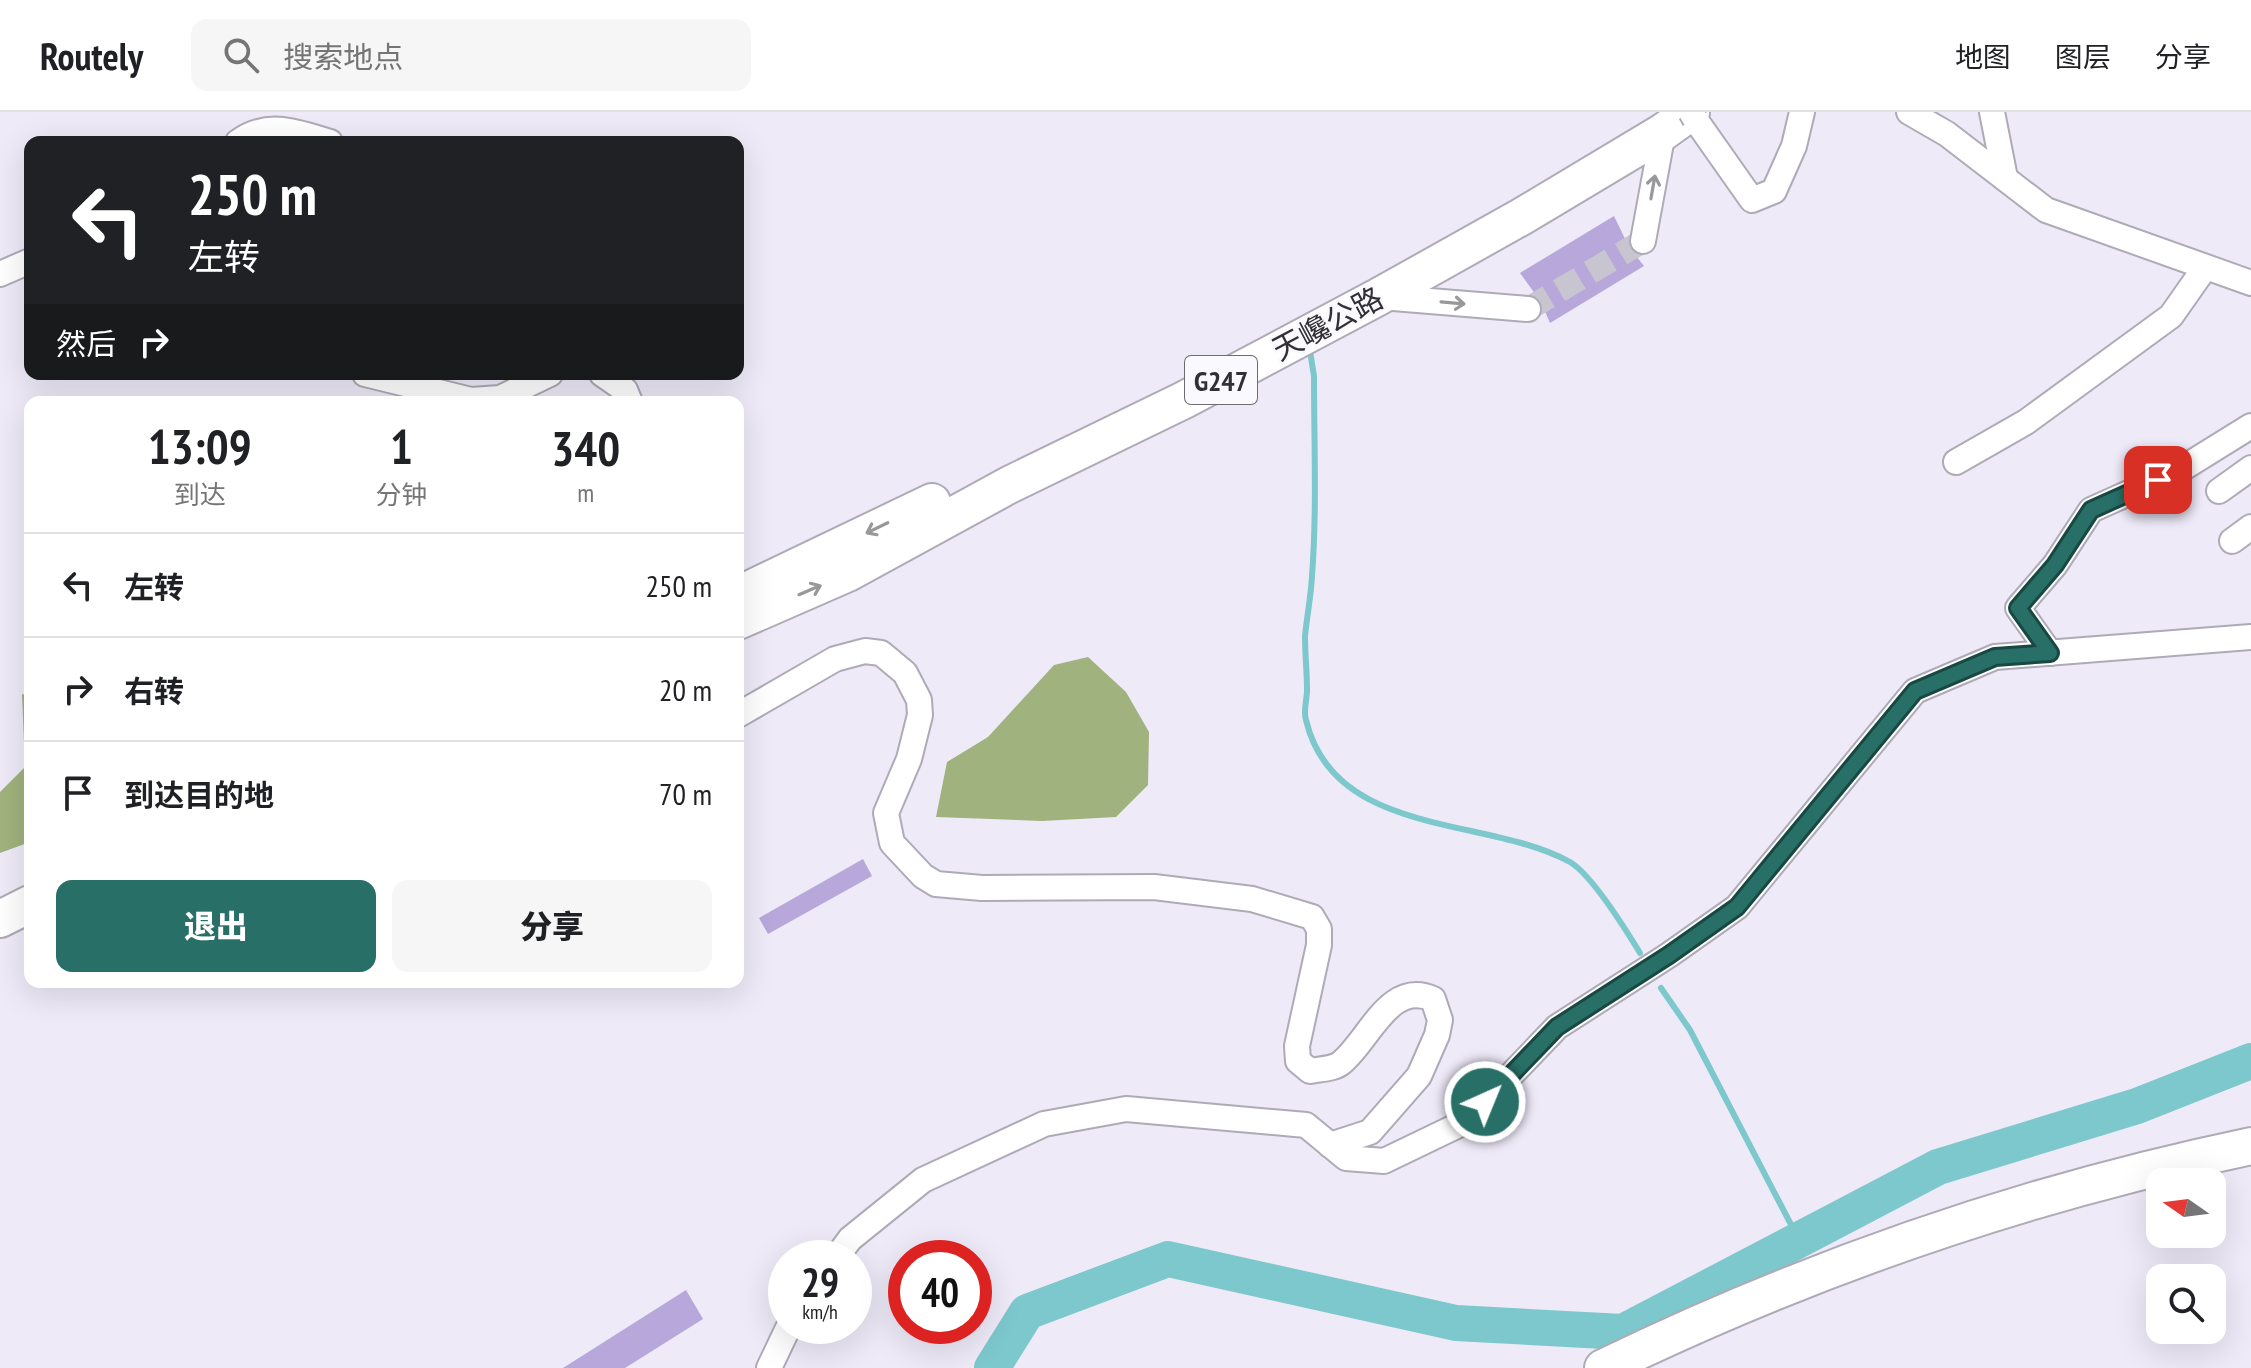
<!DOCTYPE html>
<html lang="zh">
<head>
<meta charset="utf-8">
<style>
	body { margin:0; font-family:"PT Sans Narrow","Noto Sans SC",sans-serif; background:#f6f6f6; color:#202124; height:100vh; display:flex; flex-direction:column; font-size:30px; white-space:nowrap }
	* { box-sizing:border-box; margin:0 }
	p { font-size:26px; color:#757577 }
	.icon { flex:none; width:44px; height:44px; fill:none; stroke:currentColor; stroke-width:2; stroke-linecap:round; stroke-linejoin:round }
	.map { position:relative; flex:1; overflow:hidden }
	.sheet { position:absolute; left:24px; top:284px; width:720px; height:592px; display:flex; flex-direction:column; background:#fff; border-radius:16px; box-shadow:0 8px 32px #0002 }
	.sheet>* { flex:none }
	.hud { position:absolute; left:24px; top:24px; width:720px; height:244px; border-radius:16px; box-shadow:0 8px 32px #0002; background:#202124; color:#fff; overflow:hidden }
	.needle { width:52px; rotate:284deg }
	.controls { position:absolute; left:2146px; top:1056px; display:grid; gap:16px }
	.controls a { display:grid; place-items:center; width:80px; height:80px; border-radius:16px; background:#fff; box-shadow:0 8px 32px #0002; font-size:40px }
	.speed { position:absolute; left:768px; top:1128px; display:flex; gap:16px; font-size:40px; font-weight:700; text-align:center }
	.speed>* { display:grid; place-content:center; width:104px; height:104px; border-radius:50%; background:#fff; box-shadow:0 8px 32px #0002; line-height:1 }
	.speed small { font-size:20px; font-weight:400 }
	.speed .limit { border:12px solid #d22; background:#fff; color:#111 }
	.pin { position:absolute; display:grid; place-items:center; width:68px; height:68px; color:#fff; margin:-34px; border-radius:16px; box-shadow:0 4px 12px #0006 }
	.me { position:absolute; width:88px; margin:-44px; rotate:44deg; stroke-linejoin:round; filter:drop-shadow(0 0 6px #0008) }
	.turn { display:flex; align-items:center; gap:28px; height:168px; padding:0 32px; font-size:36px }
	.turn .icon { width:104px; height:104px; stroke-width:2.5 }
	.turn b { display:block; font-size:56px; line-height:68px }
	.then { display:flex; align-items:center; height:76px; padding:0 32px; background:#0003; gap:16px; font-size:30px }
	.eta { display:flex; justify-content:space-evenly; align-items:center; height:136px; text-align:center }
	.eta b { font-size:48px; font-weight:800; line-height:56px }
	.cta { display:flex; gap:16px; margin-top:auto; padding:16px 32px }
	.cta a { flex:1; height:92px; border-radius:16px; background:#276f67; color:#fff; font-size:32px; font-weight:800; line-height:92px; text-align:center }
	.cta a+a { background:#f6f6f6; color:#202124 }
	ul { padding:0; list-style:none }
	li { display:flex; align-items:center; gap:24px; height:104px; padding:0 32px; border-top:2px solid #e0e0e0 }
	li div { flex:1 }
	li b { display:block; font-size:30px }
	li em { font-style:normal }
	header { display:flex; align-items:center; gap:48px; box-sizing:border-box; height:112px; padding:0 40px; background:#fff; border-bottom:2px solid #e0e0e0 }
	header strong { font-size:38px }
	nav { display:flex; gap:44px; margin-inline-start:auto; font-size:28px }
	.search { width:560px; height:72px; background:#f6f6f6; display:flex; align-items:center; gap:20px; box-sizing:border-box; padding:0 28px; border-radius:16px; color:#757577; font-size:30px }
	.map>svg:first-child { display:block }
	.forest { fill:#a0b27d }
	.lines { fill:none; stroke-linecap:round; stroke-linejoin:round }
	.stream { stroke:#7cc8cc; stroke-width:6 }
	.river { stroke:#7cc8cc; stroke-width:36 }
	.building { fill:#b7a7db }
	.minor-tunnel { stroke:#c8c5d1; stroke-width:24; stroke-dasharray:24 12; stroke-linecap:butt }
	.minor-casing { stroke:#aeaab7; stroke-width:28 }
	.highway-casing { stroke:#aeaab7; stroke-width:40 }
	.minor { stroke:#fff; stroke-width:24 }
	.highway { stroke:#fff; stroke-width:36 }
	.minor-bridge-casing { stroke:#aeaab7; stroke-width:28; stroke-linecap:butt }
	.minor-bridge { stroke:#fff; stroke-width:24 }
	.oneway { stroke:#98989a }
	.route-casing { stroke:#194843; stroke-width:20 }
	.route { stroke:#276f67; stroke-width:14 }
	.labels { text-anchor:middle; dominant-baseline:central; stroke-width:6; stroke-linejoin:round; paint-order:stroke }
	.shield { fill:#faf9fe; stroke:#6e6c72; stroke-width:2 }
	.shield-label { font-size:28px; font-weight:bold; fill:#323036 }
	.street-label { font-size:30px; fill:#323036; stroke:#faf9fe }
</style>
</head>
<body>
<header>
<strong>Routely</strong>
<div class="search"><svg class="icon" aria-label="search" viewBox="0 0 24 24"><circle cx="10" cy="10" r="6"/><path d="M15 15l6 6"/></svg>搜索地点</div>
<nav><a>地图</a><a>图层</a><a>分享</a></nav>
</header>
<div class="map">
<svg width="2251" height="1256" viewBox="0 0 2251 1256">
	<rect width="100%" height="100%" fill="#eeeaf8"/>
	<g class="forest">
		<polygon points="1088,545 1126,580 1149,620 1148,673 1116,705 1042,709 936,705 947,650 988,625 1054,553"/>
		<polygon points="22,582 30,584 30,730 0,741 0,680 25,655"/>
	</g>
	<g class="lines">
		<g class="stream">
			<path d="M1310 239 1314 264C1314 330 1317 398 1312 464 1311 484 1307 504 1305 524 1305 542 1307 560 1307 578 1307 588 1303 599 1306 608 1334 726 1487 704 1570 750 1592 763 1626 818 1640 841"/>
			<polyline points="1661,876 1690,918 1799,1128"/>
		</g>
		<polyline class="river" points="992,1256 1027,1200 1168,1147 1456,1211 1623,1220 1938,1055 2137,994 2251,949"/>
	</g>
	<g class="building">
		<polygon points="1614,104 1629,135 1644,154 1550,211 1541,190 1520,161"/>
		<polygon points="863,747 872,764 768,822 759,806"/>
		<polygon points="686,1178 703,1207 625,1256 563,1256"/>
	</g>
	<g class="lines">
		<polyline class="minor-tunnel" points="1528,197 1643,129"/>
		<defs>
			<g id="minor">
				<polyline points="1909,0 1947,22 2046,98 2251,171"/>
				<polyline points="1992,0 2005,66"/>
				<polyline points="1695,7 1752,88 1774,79 1794,34 1802,0"/>
				<path d="M238 30C268 8 297 20 330 30"/>
				<polyline points="1643,129 1663,20"/>
				<polyline points="0,162 30,149"/>
				<polyline points="1381,185 1528,197"/>
				<polyline points="365,262 471,288 500,286 550,262"/>
				<polyline points="602,262 625,278 630,290"/>
				<polyline points="1956,350 2026,310 2171,204 2204,157"/>
				<polyline points="2219,379 2251,356"/>
				<polyline points="2232,429 2251,415"/>
				<polyline points="2050,541 2018,496 2055,453 2091,398 2180,358 2251,314"/>
				<path d="M738 603 835 547 865 539 881 541 905 561 919 588 920 603 909 647 886 701 892 731 923 764 936 772 982 776 1154 775 1252 787 1312 805 1319 817V833L1297 934 1298 949 1310 959C1319 957 1334 957 1341 951 1369 929 1389 867 1433 887L1440 908 1437 923 1419 964 1370 1020 1330 1033"/>
				<polyline points="836,1146 850,1127 923,1068 1044,1012 1126,997 1306,1013 1346,1046 1384,1049 1467,1009 1557,915 1669,843 1737,795 1915,579 1995,545 2251,525"/>
				<polyline points="769,1256 789,1214"/>
			</g>
			<g id="highway">
				<polyline points="738,483 932,390"/>
				<polyline points="738,509 848,461 1009,373 1184,288 1378,185 1521,105 1663,20 1691,0"/>
				<polyline points="0,807 30,792"/>
				<path d="M1603 1256C1809 1156 2026 1081 2251 1034"/>
			</g>
		</defs>
		<use href="#minor" class="minor-casing"/>
		<use href="#highway" class="highway-casing"/>
		<use href="#minor" class="minor"/>
		<use href="#highway" class="highway"/>
		<defs>
			<polyline id="minor-bridge" points="1691,0 1695,7"/>
		</defs>
		<use href="#minor-bridge" class="minor-bridge-casing"/>
		<use href="#minor-bridge" class="minor-bridge"/>
	</g>
	<defs><path id="oneway-shaft" d="M-6 0H5M1.5-3L5.5 0L1.5 3" fill="none" stroke-width="1.6" stroke-linecap="round" stroke-linejoin="round" transform="scale(2)"/></defs>
	<g class="oneway">
		<use href="#oneway-shaft" transform="translate(1653 75) rotate(-80)"/>
		<use href="#oneway-shaft" transform="translate(1453 191) rotate(5)"/>
		<use href="#oneway-shaft" transform="translate(877 416) rotate(154)"/>
		<use href="#oneway-shaft" transform="translate(810 478) rotate(-23)"/>
	</g>
	<g class="lines">
		<defs>
			<polyline id="route" points="1485,990 1557,915 1669,843 1737,795 1915,579 1995,545 2050,541 2018,496 2055,453 2091,398 2158,368"/>
		</defs>
		<use href="#route" class="route-casing"/>
		<use href="#route" class="route"/>
	</g>
	<g class="labels">
		<rect class="shield" x="1185" y="244" width="72" height="48" rx="6"/>
		<g class="shield-label">
			<text x="1221" y="268">G247</text>
		</g>
		<g class="street-label">
			<text transform="translate(1327 211) rotate(-28)">天巉公路</text>
		</g>
	</g>
</svg>
<div class="controls">
<a><svg class="needle" viewBox="-14 -14 28 28"><path d="M0-13l5 13h-10z" fill="#e53935"/><path d="M0 13l5-13h-10z" fill="#757577"/></svg></a>
<a><svg class="icon" aria-label="search" viewBox="0 0 24 24"><circle cx="10" cy="10" r="6"/><path d="M15 15l6 6"/></svg></a>
</div>
<div class="speed"><div>29<small>km/h</small></div><div class="limit">40</div></div>
<div class="pin" style="left:2158px;top:368px;background:#d93025"><svg class="icon" aria-label="arrive" viewBox="0 0 24 24"><path d="M6 21V4h12l-3 4 3 4H6"/></svg></div>
<svg class="me" style="left:1485px;top:990px" viewBox="-20 -20 40 40"><circle r="17" fill="#276f67" stroke="#fff" stroke-width="3"/><path d="M0-11L8 9 0 5-8 9z" fill="#fff"/></svg>
<div class="hud">
<div class="turn"><svg class="icon" aria-label="left" viewBox="0 0 24 24"><path d="M17 20v-9H6M10 6l-5 5 5 5"/></svg><div><b>250 m</b>左转</div></div>
<div class="then">然后<svg class="icon" aria-label="right" viewBox="0 0 24 24"><path d="M7 20v-9h11M14 6l5 5-5 5"/></svg></div>
</div>
<section class="sheet">
<div class="eta">
<div><b>13:09</b><p>到达</p></div>
<div><b>1</b><p>分钟</p></div>
<div><b>340</b><p>m</p></div>
</div>
<ul>
<li><svg class="icon" aria-label="left" viewBox="0 0 24 24"><path d="M17 20v-9H6M10 6l-5 5 5 5"/></svg><div><b>左转</b></div><em>250 m</em></li>
<li><svg class="icon" aria-label="right" viewBox="0 0 24 24"><path d="M7 20v-9h11M14 6l5 5-5 5"/></svg><div><b>右转</b></div><em>20 m</em></li>
<li><svg class="icon" aria-label="arrive" viewBox="0 0 24 24"><path d="M6 21V4h12l-3 4 3 4H6"/></svg><div><b>到达目的地</b></div><em>70 m</em></li>
</ul>
<div class="cta"><a>退出</a><a>分享</a></div>
</section>
</div>
</body>
</html>
